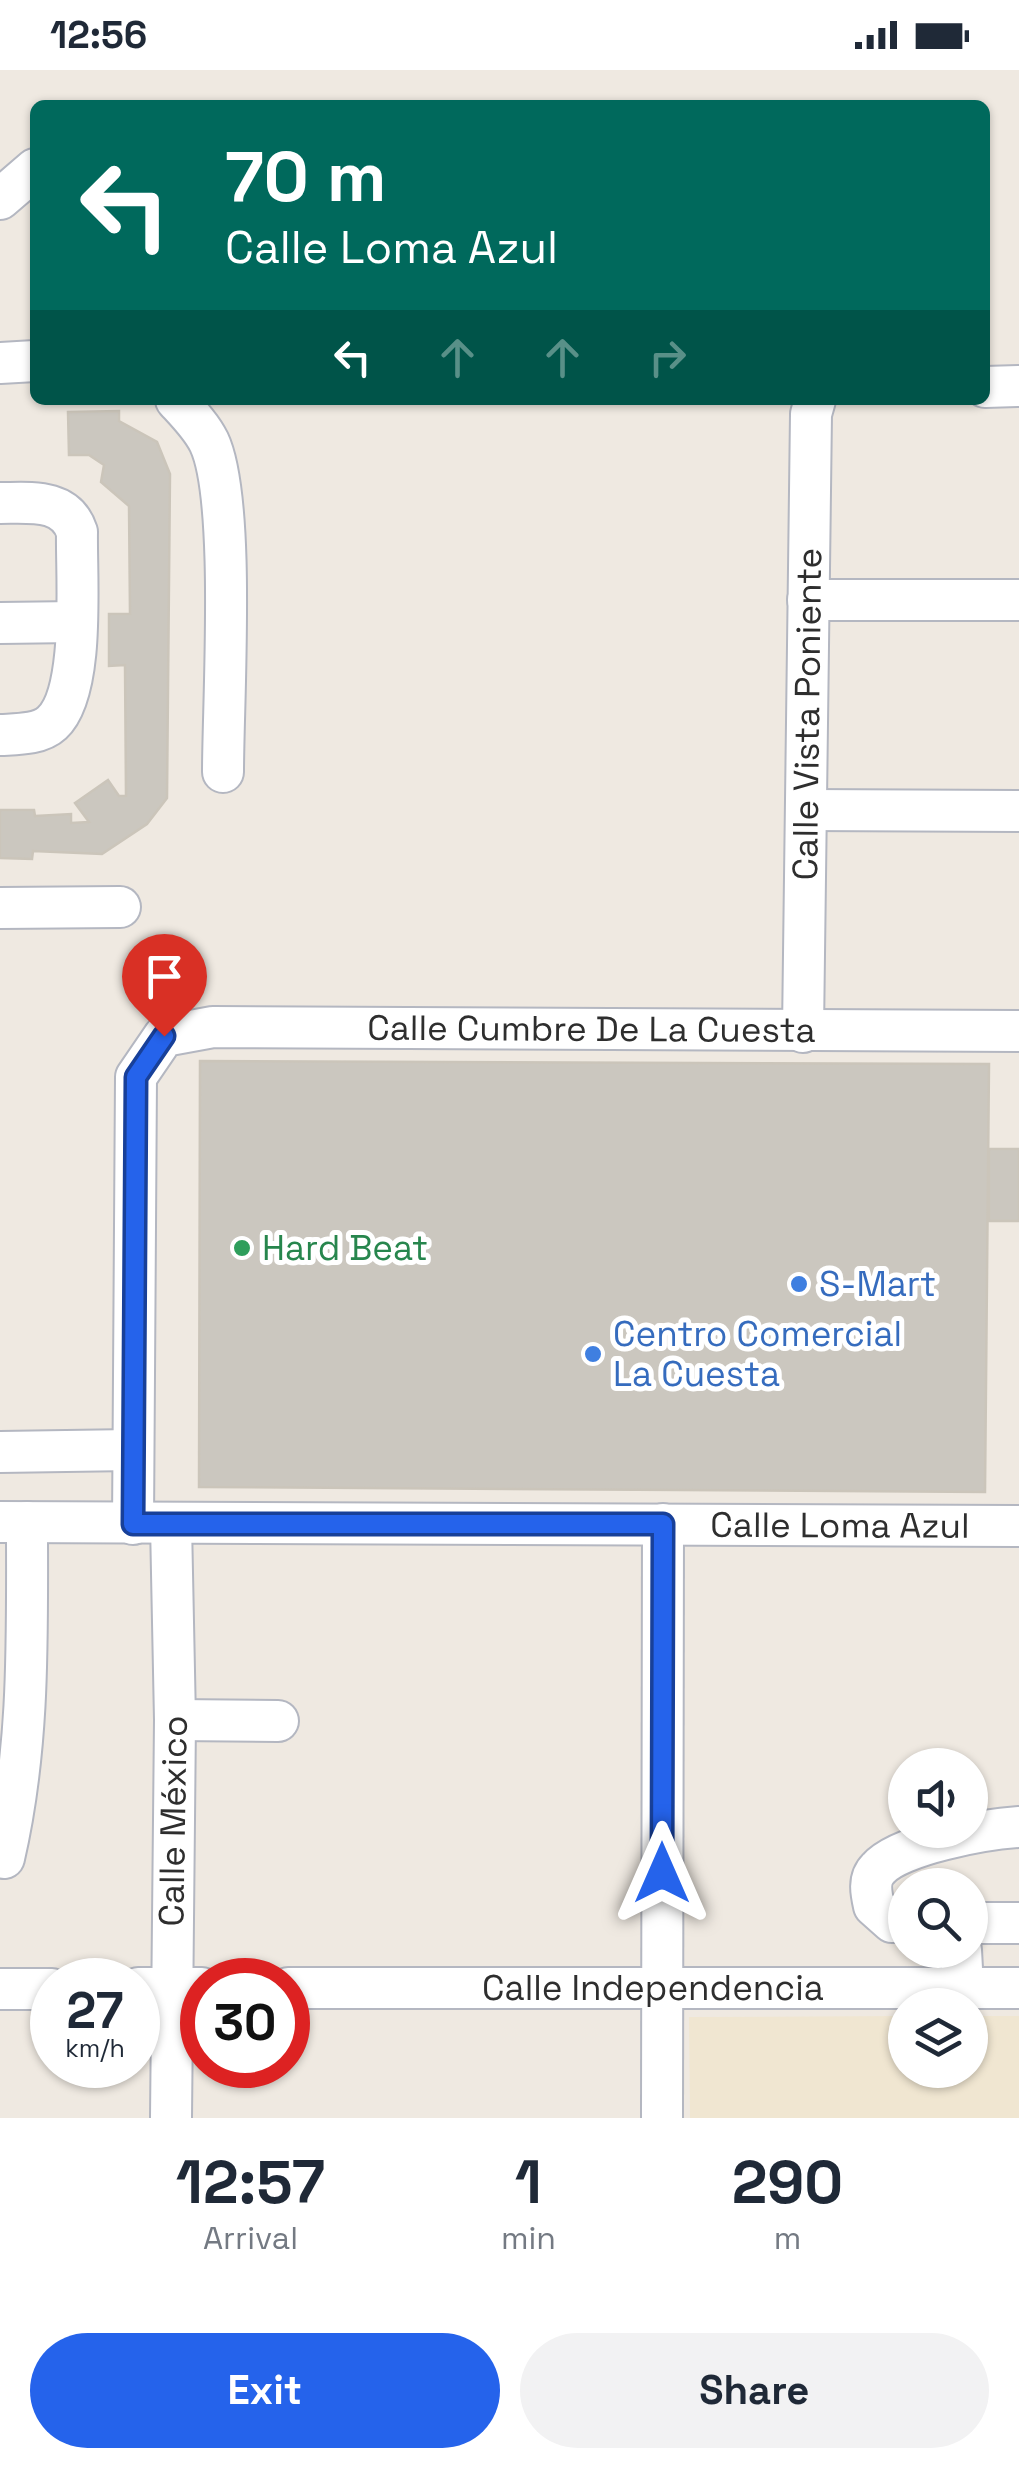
<!DOCTYPE html>
<html lang="en">
<head>
<meta charset="utf-8">
<style>
	body { margin:0; font-family:"Space Grotesk",sans-serif; background:#f2f2f3; color:#1f2937; height:100vh; display:flex; flex-direction:column; font-size:38px; white-space:nowrap }
	* { box-sizing:border-box; margin:0 }
	p { font-size:32px; color:#747a83 }
	.icon { flex:none; width:55px; height:55px; fill:none; stroke:currentColor; stroke-width:2; stroke-linecap:round; stroke-linejoin:round }
	.map { position:relative; height:2048px; overflow:hidden }
	.side { display:flex; flex-direction:column; background:#fff; flex:1 }
	.side>* { flex:none }
	.banner { position:absolute; left:30px; top:30px; width:960px; height:305px; border-radius:15px; box-shadow:0 2px 8px #0004; background:#00695c; color:#fff; overflow:hidden }
	.fabs { position:absolute; left:888px; top:1678px; display:grid; gap:20px }
	.fabs a { display:grid; place-items:center; width:100px; height:100px; border-radius:50%; background:#fff; box-shadow:0 2px 8px #0004; font-size:50px }
	.speed { position:absolute; left:30px; top:1888px; display:flex; gap:20px; font-size:50px; font-weight:700; text-align:center }
	.speed>* { display:grid; place-content:center; width:130px; height:130px; border-radius:50%; background:#fff; box-shadow:0 2px 8px #0004; line-height:1 }
	.speed small { font-size:25px; font-weight:400 }
	.speed .limit { border:15px solid #d22; background:#fff; color:#111 }
	.pin { position:absolute; display:grid; place-items:center; width:85px; height:85px; color:#fff; margin:-102px -42px; border-radius:50% 50% 50% 0; rotate:-45deg; box-shadow:0 0 10px #0007 }
	.pin .icon { rotate:45deg }
	.me { position:absolute; width:110px; margin:-55px; rotate:0deg; stroke-linejoin:round; filter:drop-shadow(0 0 8px #0008) }
	.turn { display:flex; align-items:center; gap:35px; height:210px; padding:0 30px; font-size:45px }
	.turn .icon { width:130px; height:130px; stroke-width:2.5 }
	.turn b { display:block; font-size:70px; line-height:85px }
	.lanes { display:flex; align-items:center; height:95px; padding:0 30px; background:#0003; justify-content:center; gap:50px; direction:ltr }
	.lanes .off { opacity:.35 }
	.eta { display:flex; justify-content:space-evenly; align-items:center; height:170px; text-align:center }
	.eta b { font-size:60px; font-weight:700; line-height:70px }
	.button { display:flex; gap:20px; margin-top:auto; padding:20px 30px }
	.button a { flex:1; height:115px; border-radius:60px; background:#2563eb; color:#fff; font-size:40px; font-weight:700; line-height:115px; text-align:center }
	.button a+a { background:#f2f2f3; color:#1f2937 }
	.status { display:flex; justify-content:space-between; align-items:center; height:70px; padding:0 50px; background:#fff; direction:ltr }
	.status svg { height:28px; fill:currentColor }
	.map>svg:first-child { display:block }
	.education { fill:#f0e6d1 }
	.building { fill:#cbc7bf; stroke:#cbc5ba; stroke-width:2.5 }
	.lines { fill:none; stroke-linecap:round; stroke-linejoin:round }
	.minor-casing { stroke:#b4b7c1; stroke-width:44 }
	.minor { stroke:#fff; stroke-width:40 }
	.route-casing { stroke:#184099; stroke-width:25 }
	.route { stroke:#2563eb; stroke-width:18 }
	.leisure-dot { fill:#2e9e5b; stroke:#fff; stroke-width:4 }
	.shop-dot { fill:#3f7fe0; stroke:#fff; stroke-width:4 }
	.labels { text-anchor:middle; dominant-baseline:central; stroke-width:10; stroke-linejoin:round; paint-order:stroke }
	.street-label { font-size:35px; fill:#2e2e2e; stroke:#fff }
	.leisure-label { font-size:35px; fill:#27864d; stroke:#fff; text-anchor:start }
	.shop-label { font-size:35px; fill:#366cbe; stroke:#fff; text-anchor:start }
</style>
</head>
<body>
<div class="status"><b>12:56</b><svg viewBox="0 0 49 12"><path d="M0 12V9h3v3zM5 12V6h3v6zM10 12V3h3v9zM15 12V0h3v12zM26 1h20v11H26zM47 4h2v5h-2z"/></svg></div>
<div class="map">
<svg width="1019" height="2048" viewBox="0 0 1019 2048">
	<rect width="100%" height="100%" fill="#efe9e1"/>
	<polygon class="education" points="905,1946 905,2000 970,2000 970,1946 1019,1946 1019,2048 690,2048 689,1947"/>
	<g class="building">
		<polygon points="119,341 119,351 157,372 170,404 167,728 147,754 102,784 33,781 32,789 0,788 0,740 34,740 35,746 71,744 71,753 89,752 75,733 108,710 119,726 126,726 125,595 109,596 109,544 130,544 129,436 101,412 104,395 89,385 69,385 68,342"/>
		<polygon points="200,991 989,994 985,1422 199,1417"/>
		<rect x="989" y="1079" width="30" height="72"/>
	</g>
	<g class="lines">
		<defs>
			<g id="minor">
				<polyline points="0,129 35,99"/>
				<polyline points="0,293 35,291"/>
				<polyline points="985,317 1019,316"/>
				<path d="M176 330C188 343 201 356 209 372 236 429 223 630 223 702"/>
				<path d="M0 433C30 433 66 428 77 462 76 505 86 622 52 653 39 665 17 664 0 665"/>
				<polyline points="808,530 1019,530"/>
				<polyline points="0,553 76,552"/>
				<polyline points="807,740 1019,741"/>
				<polyline points="0,838 120,837"/>
				<path id="s1" d="M803 962 811 344 815 330"/>
				<polyline points="0,1382 132,1380"/>
				<path id="s2" d="M0 1452 1019 1456"/>
				<path id="s3" d="M133 1454 136 1007 164 966 213 957 1019 961"/>
				<polyline points="171,1454 175,1650 171,2048"/>
				<polyline points="175,1650 278,1651"/>
				<path d="M4 1788C30 1676 27 1566 27 1452"/>
				<path d="M905 1852H892L874 1836C871 1823 868 1809 878 1799 899 1774 987 1759 1019 1757"/>
				<polyline points="970,1853 1019,1853"/>
				<polyline points="961,1880 963,1918"/>
				<polyline points="138,1918 202,1918"/>
				<path id="s4" d="M288 1918H1019"/>
				<polyline points="0,1919 52,1919"/>
				<polyline points="662,2048 663,1454"/>
			</g>
		</defs>
		<use href="#minor" class="minor-casing"/>
		<use href="#minor" class="minor"/>
	</g>
	<g class="lines">
		<defs>
			<polyline id="route" points="164,966 136,1007 133,1454 663,1454 662,1803"/>
		</defs>
		<use href="#route" class="route-casing"/>
		<use href="#route" class="route"/>
	</g>
	<circle class="leisure-dot" cx="242" cy="1178" r="10"/>
	<g class="shop-dot">
		<circle cx="799" cy="1214" r="10"/>
		<circle cx="593" cy="1284" r="10"/>
	</g>
	<g class="labels">
		<g class="street-label">
			<text stroke="none"><textPath href="#s1" startOffset="318">Calle Vista Poniente</textPath></text>
			<text stroke="none"><textPath href="#s3" startOffset="925">Calle Cumbre De La Cuesta</textPath></text>
			<text stroke="none"><textPath href="#s2" startOffset="840">Calle Loma Azul</textPath></text>
			<text transform="translate(173 1751) rotate(-89)">Calle México</text>
			<text stroke="none"><textPath href="#s4" startOffset="365">Calle Independencia</textPath></text>
		</g>
		<g class="leisure-label">
			<text x="262" y="1178">Hard Beat</text>
		</g>
		<g class="shop-label">
			<text x="819" y="1214">S-Mart</text>
			<text x="613" y="1264">Centro Comercial<tspan x="613" dy="40">La Cuesta</tspan></text>
		</g>
	</g>
</svg>
<div class="fabs">
<a><svg class="icon" aria-label="sound" viewBox="0 0 24 24"><path d="M4 9h4l5-4v14l-5-4H4zM17 9q2 3 0 6"/></svg></a>
<a><svg class="icon" aria-label="search" viewBox="0 0 24 24"><circle cx="10" cy="10" r="6"/><path d="M15 15l6 6"/></svg></a>
<a><svg class="icon" aria-label="layers" viewBox="0 0 24 24"><path d="M12 4l9 5-9 5-9-5zM3 14l9 5 9-5"/></svg></a>
</div>
<div class="speed"><div>27<small>km/h</small></div><div class="limit">30</div></div>
<div class="pin" style="left:164px;top:966px;background:#d93025"><svg class="icon" aria-label="arrive" viewBox="0 0 24 24"><path d="M6 21V4h12l-3 4 3 4H6"/></svg></div>
<svg class="me" style="left:662px;top:1803px" viewBox="-20 -20 40 40"><path d="M0-17L14 15 0 8-14 15z" fill="#2563eb" stroke="#fff" stroke-width="4"/></svg>
<div class="banner">
<div class="turn"><svg class="icon" aria-label="left" viewBox="0 0 24 24"><path d="M17 20v-9H6M10 6l-5 5 5 5"/></svg><div><b>70 m</b>Calle Loma Azul</div></div>
<div class="lanes"><svg class="icon" aria-label="left" viewBox="0 0 24 24"><path d="M17 20v-9H6M10 6l-5 5 5 5"/></svg><svg class="icon off" aria-label="ahead" viewBox="0 0 24 24"><path d="M12 20V5M6 11l6-6 6 6"/></svg><svg class="icon off" aria-label="ahead" viewBox="0 0 24 24"><path d="M12 20V5M6 11l6-6 6 6"/></svg><svg class="icon off" aria-label="right" viewBox="0 0 24 24"><path d="M7 20v-9h11M14 6l5 5-5 5"/></svg></div>
</div>
</div>
<section class="side">
<div class="eta">
<div><b>12:57</b><p>Arrival</p></div>
<div><b>1</b><p>min</p></div>
<div><b>290</b><p>m</p></div>
</div>
<div class="button"><a>Exit</a><a>Share</a></div>
</section>
</body>
</html>
